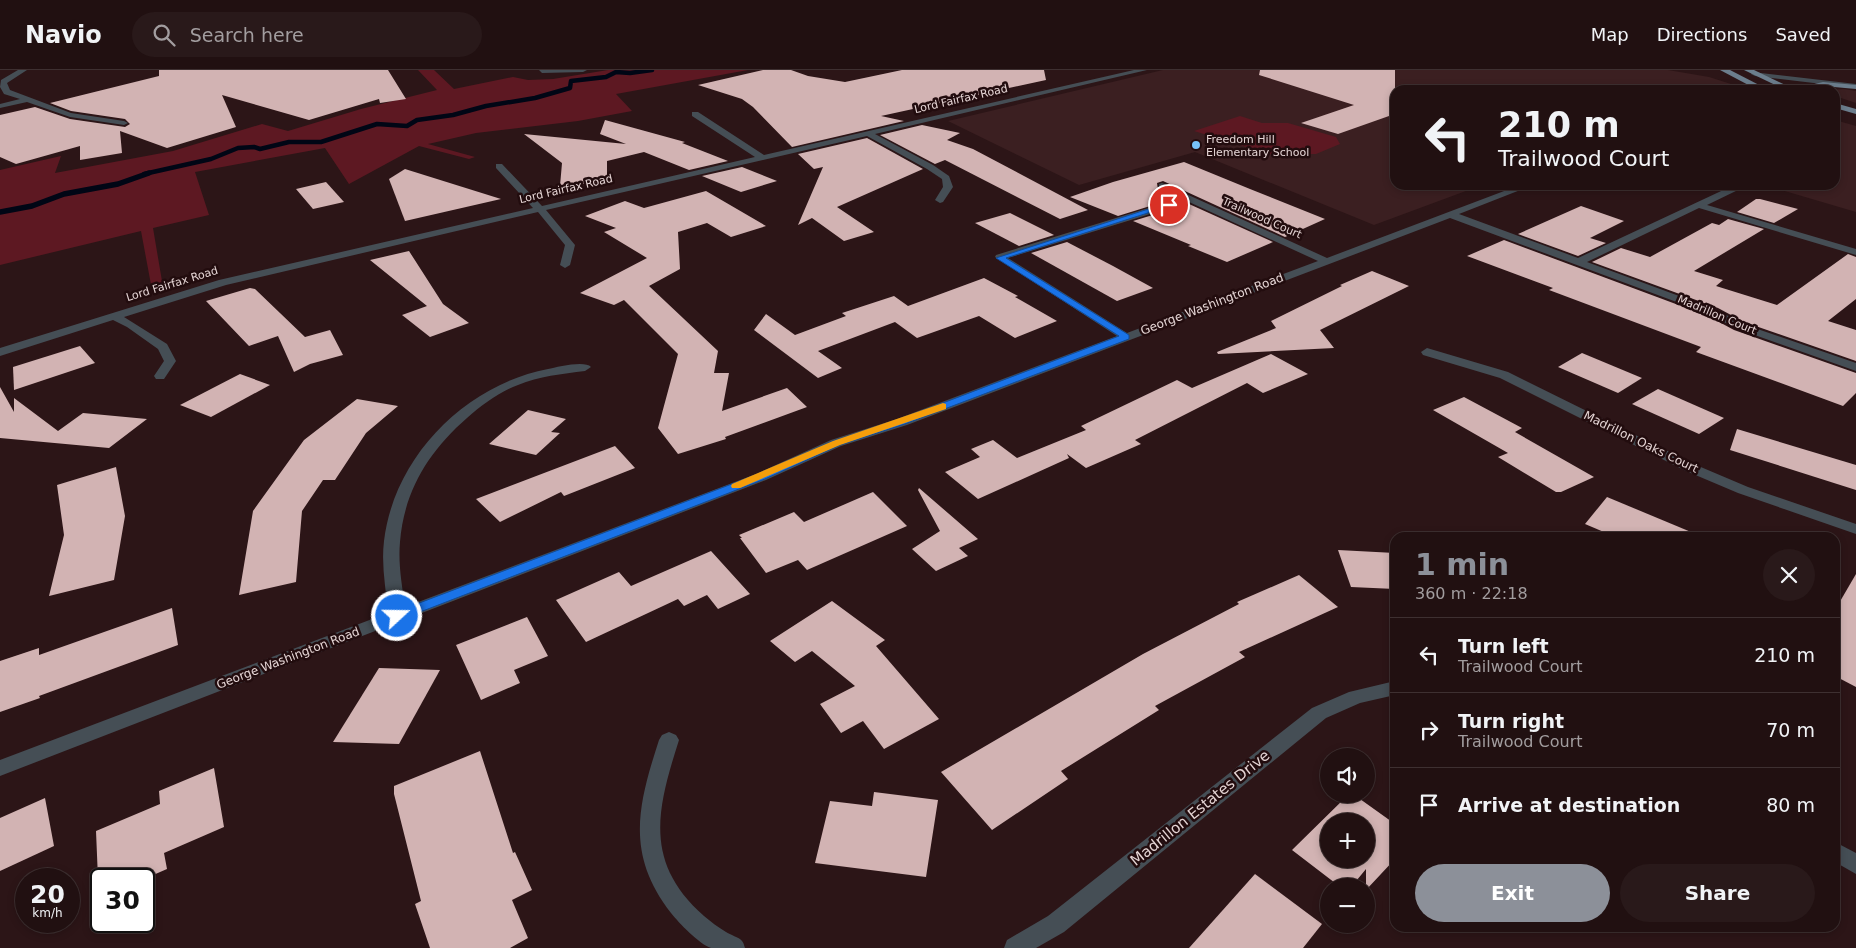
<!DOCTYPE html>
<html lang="en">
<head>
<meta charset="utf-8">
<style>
	body { margin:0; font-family:"DejaVu Sans",sans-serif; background:#29191a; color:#f1f3f6; height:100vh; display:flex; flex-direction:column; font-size:19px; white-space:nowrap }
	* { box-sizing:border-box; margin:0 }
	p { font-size:16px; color:#a29d9f }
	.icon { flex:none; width:28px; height:28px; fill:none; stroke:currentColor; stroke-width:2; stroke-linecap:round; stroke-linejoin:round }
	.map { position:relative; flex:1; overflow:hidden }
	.details { position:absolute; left:1390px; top:462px; width:450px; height:400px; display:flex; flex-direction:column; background:#211011; border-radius:15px; box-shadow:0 2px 8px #0003,0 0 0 1px #3e3031 }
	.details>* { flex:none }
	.top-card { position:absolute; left:1390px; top:15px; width:450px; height:105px; border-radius:15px; box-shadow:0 2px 8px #0003,0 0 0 1px #3e3031; background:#211011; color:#f1f3f6; overflow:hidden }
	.tools { position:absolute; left:1320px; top:678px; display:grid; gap:10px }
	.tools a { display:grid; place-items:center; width:55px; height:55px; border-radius:50%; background:#211011; box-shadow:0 2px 8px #0003,0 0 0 1px #3e3031; font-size:25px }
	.speed { position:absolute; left:15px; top:798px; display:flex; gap:10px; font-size:25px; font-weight:700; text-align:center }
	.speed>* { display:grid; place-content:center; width:65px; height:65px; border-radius:50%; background:#211011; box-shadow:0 2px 8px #0003,0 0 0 1px #3e3031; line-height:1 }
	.speed small { font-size:12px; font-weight:400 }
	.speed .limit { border:2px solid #111; border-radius:8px; background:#fff; color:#111 }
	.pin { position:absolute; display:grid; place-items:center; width:42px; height:42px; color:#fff; margin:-21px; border:2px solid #fff; border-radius:50%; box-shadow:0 1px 5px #0007 }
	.me { position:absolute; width:55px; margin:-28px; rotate:69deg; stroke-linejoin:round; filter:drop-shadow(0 0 4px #0008) }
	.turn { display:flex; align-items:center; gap:18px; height:105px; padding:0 25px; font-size:22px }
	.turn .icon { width:65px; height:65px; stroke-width:2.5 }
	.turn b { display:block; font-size:35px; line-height:42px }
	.round { display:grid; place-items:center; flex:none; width:52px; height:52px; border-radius:26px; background:#29191a }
	.headline { display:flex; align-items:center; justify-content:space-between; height:85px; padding:0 25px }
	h1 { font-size:30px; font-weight:800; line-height:38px; color:#8c9099 }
	.cta { display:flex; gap:10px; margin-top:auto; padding:10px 25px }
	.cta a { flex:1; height:58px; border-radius:30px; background:#8c9099; color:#fff; font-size:20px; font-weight:800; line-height:58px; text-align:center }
	.cta a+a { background:#29191a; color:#f1f3f6 }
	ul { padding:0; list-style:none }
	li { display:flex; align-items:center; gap:15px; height:75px; padding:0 25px; border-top:1px solid #3e3031 }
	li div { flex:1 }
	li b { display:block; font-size:19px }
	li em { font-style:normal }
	header { display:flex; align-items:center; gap:30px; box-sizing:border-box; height:70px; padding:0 25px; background:#211011; border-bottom:1px solid #3e3031 }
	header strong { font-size:24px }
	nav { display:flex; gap:28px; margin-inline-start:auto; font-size:18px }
	.search { width:350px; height:45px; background:#29191a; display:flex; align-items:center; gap:12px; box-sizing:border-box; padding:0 18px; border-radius:28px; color:#a29d9f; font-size:19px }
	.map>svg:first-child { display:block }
	.built { fill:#3b1f21 }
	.green { fill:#5d1822 }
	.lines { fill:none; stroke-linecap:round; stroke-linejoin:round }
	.stream-far1 { stroke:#000615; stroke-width:4.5 }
	.stream { stroke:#000615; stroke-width:5.5 }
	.building { fill:#d2b3b3; fill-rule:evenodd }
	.minor { fill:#454e55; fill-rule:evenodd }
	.major { fill:#6c7e8d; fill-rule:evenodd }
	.route { fill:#1a73e8; stroke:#114b97 }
	.slow { fill:#f59e0b }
	.poi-dot { fill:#76c0f7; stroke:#220c0e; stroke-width:2 }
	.labels { text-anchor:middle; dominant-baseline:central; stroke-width:5; stroke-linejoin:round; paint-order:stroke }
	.far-street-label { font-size:11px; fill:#e5d5d5; stroke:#220c0e }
	.far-poi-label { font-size:11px; fill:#e5d5d5; stroke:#220c0e; text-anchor:start }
	.street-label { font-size:12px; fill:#e5d5d5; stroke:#220c0e }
	.near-street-label { font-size:15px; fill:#e5d5d5; stroke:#220c0e }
</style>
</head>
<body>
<header>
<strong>Navio</strong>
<div class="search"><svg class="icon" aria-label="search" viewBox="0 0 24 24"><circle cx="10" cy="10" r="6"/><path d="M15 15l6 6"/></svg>Search here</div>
<nav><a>Map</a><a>Directions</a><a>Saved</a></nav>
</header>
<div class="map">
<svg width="1856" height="878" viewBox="0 0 1856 878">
	<rect width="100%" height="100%" fill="#2c1517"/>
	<g class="built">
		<polygon points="1163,0 1668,0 1709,7 1731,14 1739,19 1395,20 1395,115 1482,115 1374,155 1195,82 1079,115 948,51"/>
		<polygon points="1844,19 1856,21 1856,33 1835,26 1835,20 1828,20"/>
		<polygon points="1835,50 1856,56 1856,142 1764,115 1835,115"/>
	</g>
	<g class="green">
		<polygon points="418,0 434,0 454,19 513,7 528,10 553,9 608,0 748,0 616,24 632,41 578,51 476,63 428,74 475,87 469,89 419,76 349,114 325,78 195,102 209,145 153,158 163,217 152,220 141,161 0,195 0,100 61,86 55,103 173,81 262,54 288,61 361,39 437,20"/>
		<polygon points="1240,46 1262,53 1288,53 1336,67 1340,74 1316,84 1293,84 1283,88 1194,61"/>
	</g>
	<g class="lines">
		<polyline class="stream-far1" points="144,104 211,89 238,78 254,77 260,79 289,72 321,72 377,54 407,56 417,50 453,45 486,36 535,28 570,18 571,11 606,7 616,2 630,3 652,0"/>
		<polyline class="stream" points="0,142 32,136 64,124 118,114 149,103"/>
	</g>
	<g class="building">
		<polygon points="159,0 388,0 406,29 380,33 379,29 309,50 222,25 236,57 167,78 120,61 122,83 80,90 80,76 16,94 0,87 0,45 35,37 70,49 125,57 130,54 125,49 71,41 50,33 159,6"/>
		<polygon points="763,0 791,0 808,6 845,12 902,0 1044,0 1046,10 881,46 904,51 792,77 753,37 742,29 698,15"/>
		<polygon points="1260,0 1395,0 1395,47 1389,46 1338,64 1301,53 1354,35 1259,5"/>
		<polygon points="605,50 685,72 682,73 728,91 689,100 644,82 607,91 607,112 560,116 562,93 524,64 626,74 600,64"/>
		<polygon points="922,55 960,63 947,70 973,79 1088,140 1060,149 945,90 935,94 880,65"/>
		<polygon points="867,68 923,99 837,137 874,162 844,171 812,148 798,155 823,97 814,99 798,84"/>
		<polygon points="1184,92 1250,119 1325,149 1285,167 1163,111 1157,113 1158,120 1176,128 1118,146 1070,127 1113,112"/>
		<polygon points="742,97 777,111 741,122 702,106"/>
		<polygon points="405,99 501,129 405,151 389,109"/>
		<polygon points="326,112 344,132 313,139 296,119"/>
		<polygon points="706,121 766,156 731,167 707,153 678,162 680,199 649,216 718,281 714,303 729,303 722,341 787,318 807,337 725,367 726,369 678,384 658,358 678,284 624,230 614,235 580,223 647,188 604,162 616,158 585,146 625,131 644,138"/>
		<polygon points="1756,129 1760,129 1798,139 1774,153 1737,142"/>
		<polygon points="1189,134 1273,172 1227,192 1188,176 1191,175 1133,151"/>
		<polygon points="1581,136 1624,151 1590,168 1606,173 1578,186 1518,164"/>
		<polygon points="1010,143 1054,165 1019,176 975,153"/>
		<polygon points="1728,149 1764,159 1694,201 1723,210 1716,216 1777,235 1848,184 1856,187 1856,229 1828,251 1856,260 1856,291 1744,252 1718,238 1592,192 1621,178 1650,187 1712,153 1719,155"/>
		<polygon points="1504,170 1708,246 1734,260 1856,303 1856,323 1843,336 1696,282 1701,277 1549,220 1553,218 1467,186"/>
		<polygon points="1067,172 1113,196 1153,218 1117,231 1031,183"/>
		<polygon points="409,181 443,234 469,253 430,267 402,245 427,236 370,190"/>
		<polygon points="1372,201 1409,216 1320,260 1334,278 1218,284 1217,282 1276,258 1271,251 1342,216 1340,215"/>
		<polygon points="984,208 1018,226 1015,227 1057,251 1015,268 979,246 917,268 895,252 818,281 842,298 818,308 754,260 766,244 795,265 846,246 842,243 894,226 908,236"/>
		<polygon points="250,218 255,219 305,267 330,260 343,285 310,294 294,302 278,266 249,276 206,231"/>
		<polygon points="80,276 95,293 14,320 13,297"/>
		<polygon points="1582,283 1642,308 1618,323 1558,297"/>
		<polygon points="1271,284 1308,304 1263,323 1247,313 1135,370 1141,374 1086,398 1067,384 1069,388 978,429 945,402 980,387 971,379 993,370 1017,388 1086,360 1081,356 1177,310 1192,318"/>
		<polygon points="240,304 270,315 211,347 180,335"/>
		<polygon points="0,317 14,342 14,328 58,361 83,343 147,349 109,378 0,368"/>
		<polygon points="1658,319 1724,348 1699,364 1632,334"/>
		<polygon points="1464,327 1522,358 1515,362 1594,407 1561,422 1556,422 1498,387 1508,383 1433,340"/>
		<polygon points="357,329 398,336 366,363 335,410 323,410 302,441 296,512 239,525 253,441 304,370"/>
		<polygon points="528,340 566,349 551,362 560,363 536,385 489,374"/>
		<polygon points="1737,359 1856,395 1856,420 1730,380"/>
		<polygon points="615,376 635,398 564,426 561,422 500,452 476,429"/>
		<polygon points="116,397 125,446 114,510 49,526 64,465 57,415"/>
		<polygon points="919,418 978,469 959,478 968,486 936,501 912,479 940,461 918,420"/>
		<polygon points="873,422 907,456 807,500 798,490 766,503 740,468 742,468 739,465 794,442 804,452"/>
		<polygon points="1607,427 1703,467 1703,468 1618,468 1585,454"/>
		<polygon points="1338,480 1395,483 1395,519 1351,517"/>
		<polygon points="711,481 750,524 718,539 707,525 684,536 678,529 586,572 556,530 619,502 631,516"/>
		<polygon points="1856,504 1856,617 1835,606 1835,540"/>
		<polygon points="1299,505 1338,537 1239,582 1245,587 1155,636 1159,640 1061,701 1068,709 992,760 941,702 1143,584 1239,534 1237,532"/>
		<polygon points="832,531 885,570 876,576 939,649 884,679 863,651 841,663 820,634 855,616 812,581 795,592 770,571"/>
		<polygon points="172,538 178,575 39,626 40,628 0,642 0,591 39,578 39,585"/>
		<polygon points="527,547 548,586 514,600 520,613 481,630 456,575"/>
		<polygon points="379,598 440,600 399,674 333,672"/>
		<polygon points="480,681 513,783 515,782 532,820 512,830 528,868 510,878 430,878 415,834 421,831 394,724 394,716"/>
		<polygon points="214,698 224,757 164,783 167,799 144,809 98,809 96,761 160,734 159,721"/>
		<polygon points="874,722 938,730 926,807 815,793 830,731 872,736"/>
		<path d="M1349 724H1353L1395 754V789L1366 820V799L1352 816H1339L1292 780ZM1329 751H1366V789H1329Z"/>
		<polygon points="45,728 54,776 0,801 0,748"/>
		<polygon points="1255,804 1322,854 1303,878 1189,878"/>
	</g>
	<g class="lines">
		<g class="minor">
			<polygon points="18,0 27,0 7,13 10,20 71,43 124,51 128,53 124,55 70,47 27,32 0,38 0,34 20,29 4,24 0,17 1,10"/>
			<polygon points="539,0 587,0 583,2 542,3"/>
			<polygon points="1134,0 1147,0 875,64 933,95 949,106 953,117 943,132 940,133 935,130 943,117 942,109 927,99 867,66 546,140 575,175 570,195 565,198 560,195 565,175 538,142 226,215 124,247 167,274 176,291 164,309 156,309 154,306 164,291 158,279 127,257 113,250 0,286 0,278 219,210 533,138 496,98 496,94 502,94 542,136 755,87 692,46 692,42 698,42 764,85"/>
			<polygon points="1752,2 1856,14 1856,18 1755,6 1751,4"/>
			<path d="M1162 113 1327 188 1520 115H1533L1459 144 1578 188 1734 115H1740V119L1707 135 1856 179V185L1699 138 1587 192 1717 240 1743 254 1856 293V301L1735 258 1709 244 1450 148 907 355 841 376 766 410 0 706V690L388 543C386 519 381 495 384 471 394 387 465 315 548 299 557 297 585 290 591 297L585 301C562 304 539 306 518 315 499 322 482 335 467 348 429 381 404 421 400 472 398 494 402 515 405 537L756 404 831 370 897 349 1117 266 995 187 996 185 1181 128 1159 118V114ZM1189 132 1318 191 1127 263 1008 188Z"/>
			<polygon points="1427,278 1508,302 1696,395 1748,417 1856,454 1856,464 1738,423 1686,401 1500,308 1423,285 1421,282"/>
			<polygon points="1395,611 1395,625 1360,633 1326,648 1064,862 1036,878 1004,878 1007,870 1048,846 1312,638 1349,622"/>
			<path d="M669 662 676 665 679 670C657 739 643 792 704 846 711 852 718 857 726 862 730 865 739 867 742 871 744 873 744 876 745 878 735 878 721 878 711 878 699 874 679 853 671 843 625 784 638 735 659 670L662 665Z"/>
			<polygon points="1835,772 1856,783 1856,804 1835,792"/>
		</g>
		<g class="major">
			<polygon points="1720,0 1730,0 1763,17 1756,19"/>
			<polygon points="1744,0 1754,0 1796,20 1786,20"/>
			<polygon points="1823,12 1856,15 1856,19 1823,16 1816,20 1808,20 1810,15"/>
			<polygon points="1835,33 1856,39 1856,44 1835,38"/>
		</g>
	</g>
	<polygon class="route" points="1167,133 1173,135 1006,188 1129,265 1129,269 905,354 840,375 765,409 402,549 393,549 391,546 393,543 758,404 833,371 898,350 1119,266 996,188"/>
	<polygon class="slow" points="943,333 946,334 946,339 840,375 740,418 732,418 731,416 732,414 833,371"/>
	<circle class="poi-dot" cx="1196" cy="75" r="5"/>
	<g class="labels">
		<g class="far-street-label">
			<text transform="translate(961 29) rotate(-13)">Lord Fairfax Road</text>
			<text transform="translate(566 119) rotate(-13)">Lord Fairfax Road</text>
			<text transform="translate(1262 148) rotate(24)">Trailwood Court</text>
			<text transform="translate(172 214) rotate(-17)">Lord Fairfax Road</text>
			<text transform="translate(1717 245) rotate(23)">Madrillon Court</text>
		</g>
		<g class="far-poi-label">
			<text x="1206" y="69">Freedom Hill<tspan x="1206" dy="13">Elementary School</tspan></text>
		</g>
		<g class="street-label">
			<text transform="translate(1212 234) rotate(-21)">George Washington Road</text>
			<text transform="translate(1641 372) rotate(26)">Madrillon Oaks Court</text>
			<text transform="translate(288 588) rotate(-21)">George Washington Road</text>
		</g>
		<g class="near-street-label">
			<text transform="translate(1200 738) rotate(-39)">Madrillon Estates Drive</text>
		</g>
	</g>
</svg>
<div class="tools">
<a><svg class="icon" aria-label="sound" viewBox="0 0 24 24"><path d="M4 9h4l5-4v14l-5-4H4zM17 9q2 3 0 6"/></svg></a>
<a>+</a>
<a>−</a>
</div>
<div class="speed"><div>20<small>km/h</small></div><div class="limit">30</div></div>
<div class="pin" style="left:1169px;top:135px;background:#d93025"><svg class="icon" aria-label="arrive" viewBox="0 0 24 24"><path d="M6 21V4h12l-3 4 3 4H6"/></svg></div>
<svg class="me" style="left:397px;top:546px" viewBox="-20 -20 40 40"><circle r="17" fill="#1a73e8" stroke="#fff" stroke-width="3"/><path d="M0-11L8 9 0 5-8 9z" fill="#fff"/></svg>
<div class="top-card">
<div class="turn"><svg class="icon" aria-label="left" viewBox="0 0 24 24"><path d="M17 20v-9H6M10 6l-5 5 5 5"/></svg><div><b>210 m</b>Trailwood Court</div></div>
</div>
<section class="details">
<div class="headline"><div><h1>1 min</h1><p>360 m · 22:18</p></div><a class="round"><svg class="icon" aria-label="close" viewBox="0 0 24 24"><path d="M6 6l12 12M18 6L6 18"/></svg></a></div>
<ul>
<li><svg class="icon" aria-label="left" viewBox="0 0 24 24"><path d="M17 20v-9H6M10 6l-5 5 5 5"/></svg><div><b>Turn left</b><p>Trailwood Court</p></div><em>210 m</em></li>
<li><svg class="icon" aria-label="right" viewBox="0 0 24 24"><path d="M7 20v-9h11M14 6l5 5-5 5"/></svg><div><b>Turn right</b><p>Trailwood Court</p></div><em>70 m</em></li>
<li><svg class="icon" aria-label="arrive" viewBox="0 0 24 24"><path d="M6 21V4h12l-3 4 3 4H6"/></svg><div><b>Arrive at destination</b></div><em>80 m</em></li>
</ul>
<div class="cta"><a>Exit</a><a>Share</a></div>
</section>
</div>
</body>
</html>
